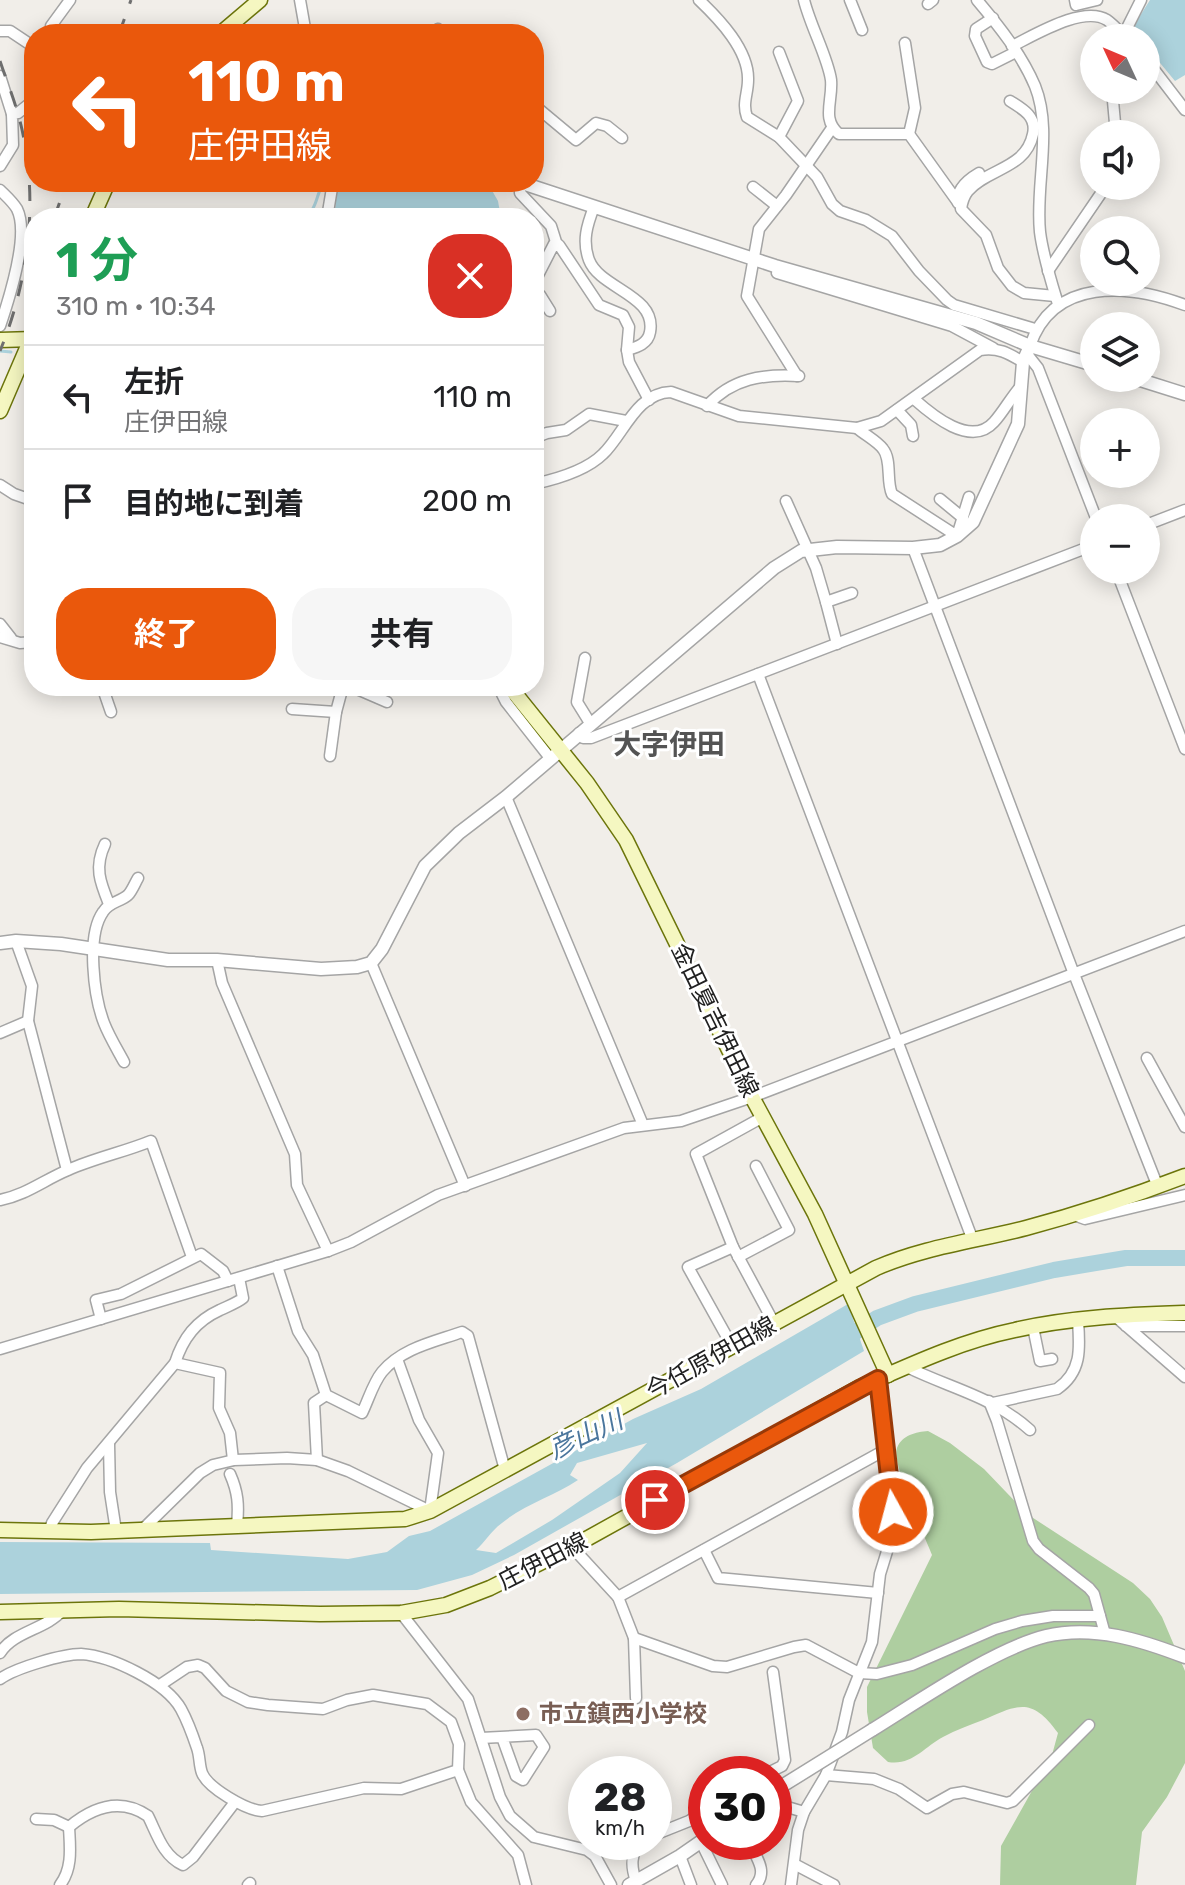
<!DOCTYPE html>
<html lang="ja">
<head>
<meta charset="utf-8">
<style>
	body { margin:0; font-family:Rubik,"Noto Sans JP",sans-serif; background:#f6f6f6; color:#202124; height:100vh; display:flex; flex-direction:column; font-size:30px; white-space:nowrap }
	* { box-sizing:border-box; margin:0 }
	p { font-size:26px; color:#757577 }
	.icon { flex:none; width:44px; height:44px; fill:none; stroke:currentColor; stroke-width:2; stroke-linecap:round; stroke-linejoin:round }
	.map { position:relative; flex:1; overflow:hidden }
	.details { position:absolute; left:24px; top:208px; width:520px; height:488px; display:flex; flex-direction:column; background:#fff; border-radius:32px; box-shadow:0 4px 20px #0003 }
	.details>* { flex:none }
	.guide { position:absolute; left:24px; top:24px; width:520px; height:168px; border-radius:32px; box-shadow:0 4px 20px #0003; background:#ea580c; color:#fff; overflow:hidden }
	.needle { width:52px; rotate:314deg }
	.controls { position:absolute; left:1080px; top:24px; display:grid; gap:16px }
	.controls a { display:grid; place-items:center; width:80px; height:80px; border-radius:50%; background:#fff; box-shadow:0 4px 20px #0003; font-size:40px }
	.speed { position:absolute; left:568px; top:1756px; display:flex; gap:16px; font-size:40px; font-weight:700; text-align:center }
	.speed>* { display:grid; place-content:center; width:104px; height:104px; border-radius:50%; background:#fff; box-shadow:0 4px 20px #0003; line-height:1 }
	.speed small { font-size:20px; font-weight:400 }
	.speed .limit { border:12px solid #d22; background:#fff; color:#111 }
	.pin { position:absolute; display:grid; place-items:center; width:68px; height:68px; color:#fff; margin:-34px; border:4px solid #fff; border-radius:50%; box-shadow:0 2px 8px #0007 }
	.me { position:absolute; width:88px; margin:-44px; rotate:353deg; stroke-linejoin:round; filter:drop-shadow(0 0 6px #0008) }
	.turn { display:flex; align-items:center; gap:28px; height:168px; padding:0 32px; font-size:36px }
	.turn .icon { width:104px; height:104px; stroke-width:2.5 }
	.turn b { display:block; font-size:56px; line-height:68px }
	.round { display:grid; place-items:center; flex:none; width:84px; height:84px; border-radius:32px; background:#f6f6f6 }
	.headline { display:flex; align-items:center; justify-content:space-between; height:136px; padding:0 32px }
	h1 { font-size:48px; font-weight:700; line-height:60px; color:#1e9e55 }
	.action { display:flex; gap:16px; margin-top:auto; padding:16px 32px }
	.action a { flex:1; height:92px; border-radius:32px; background:#ea580c; color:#fff; font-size:32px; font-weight:700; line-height:92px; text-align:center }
	.action a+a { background:#f6f6f6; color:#202124 }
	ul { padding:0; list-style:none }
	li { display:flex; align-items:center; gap:24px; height:104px; padding:0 32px; border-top:2px solid #e0e0e0 }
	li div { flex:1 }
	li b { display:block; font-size:30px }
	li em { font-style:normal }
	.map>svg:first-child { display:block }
	.forest { fill:#aecea0 }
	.water { fill:#acd2dc; fill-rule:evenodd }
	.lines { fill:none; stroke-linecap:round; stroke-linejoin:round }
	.stream { stroke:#acd2dc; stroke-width:3 }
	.river { stroke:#acd2dc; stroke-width:16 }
	.minor-casing { stroke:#a5a5a5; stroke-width:13 }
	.tertiary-casing { stroke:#a5a5a5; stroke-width:15 }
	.secondary-casing { stroke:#6c750b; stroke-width:17 }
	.minor { stroke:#fff; stroke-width:10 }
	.tertiary { stroke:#fff; stroke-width:12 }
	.secondary { stroke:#f5f7c1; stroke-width:14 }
	.rail { stroke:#6f6f6f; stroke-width:3; stroke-dasharray:16 16; stroke-linecap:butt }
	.tertiary-bridge-casing { stroke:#a5a5a5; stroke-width:15; stroke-linecap:butt }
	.tertiary-bridge { stroke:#fff; stroke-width:12 }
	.route-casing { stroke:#983908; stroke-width:20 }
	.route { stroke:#ea580c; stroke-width:14 }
	.education-dot { fill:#8d6e63; stroke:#fff; stroke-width:3 }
	.labels { text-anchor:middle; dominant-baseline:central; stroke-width:6; stroke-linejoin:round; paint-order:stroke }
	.street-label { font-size:24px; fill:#212121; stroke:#fff }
	.education-label { font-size:24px; font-weight:bold; fill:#785e54; stroke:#fff; text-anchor:start }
	.water-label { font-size:26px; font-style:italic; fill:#4b769d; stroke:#fff }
	.quarter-label { font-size:28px; font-weight:bold; fill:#545454; stroke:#fff }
</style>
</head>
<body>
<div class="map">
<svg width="1185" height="1885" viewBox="0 0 1185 1885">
	<rect width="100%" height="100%" fill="#f1eee9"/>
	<path class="forest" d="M928 1431 950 1443 984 1469 1027 1514 1133 1583 1150 1599 1162 1617 1185 1671V1763L1167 1797 1142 1832 1136 1885H1000L1001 1846 1052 1755 1058 1733C1032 1697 1019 1704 983 1720 970 1725 956 1730 943 1737 924 1747 912 1766 888 1762L873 1748 867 1712V1687L932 1555C925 1537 891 1463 897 1448 902 1435 916 1432 928 1431Z"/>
	<g class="water">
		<polygon points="1150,0 1185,0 1185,75 1175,81 1146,46 1146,38 1138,38 1131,30"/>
		<polygon points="338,182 470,182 490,187 498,201 501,218 334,218"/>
		<path d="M848 1304 864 1351 677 1463 514 1555 472 1575 417 1590 0 1594V1542L210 1543 211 1550 348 1559 387 1552 409 1536 430 1531 633 1419 701 1389ZM647 1443 620 1473 552 1520 496 1553 476 1550C485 1542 492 1530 502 1523 525 1504 554 1496 578 1480L570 1475 577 1463Z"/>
	</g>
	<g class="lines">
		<g class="stream">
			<path d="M292 218 300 212 312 210C318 201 318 188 325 182"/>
			<polyline points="0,351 11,352"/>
		</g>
		<polyline class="river" points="854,1333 877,1318 915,1304 1054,1270 1126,1258 1185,1258"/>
		<defs>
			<g id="minor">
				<polyline points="300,0 306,34"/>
				<path d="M699 0C719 19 749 50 748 80 748 94 742 103 747 117L779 137 817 177 832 204 840 211 866 220 892 236 919 271 947 300 954 305 1035 329"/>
				<path d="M804 0C810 25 828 58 831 80 833 101 821 119 839 134H909L957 201"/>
				<polyline points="850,0 862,30"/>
				<path d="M977 0C999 26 1022 55 1035 86 1053 131 1035 185 1040 232 1043 256 1051 281 1058 304"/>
				<polyline points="1075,0 1076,5 1097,0"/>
				<polyline points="928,4 933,0"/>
				<polyline points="993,18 976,29 975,36 987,62 992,64 1016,52"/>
				<polyline points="0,31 10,31 34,47"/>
				<polyline points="51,34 51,26 70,0"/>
				<polyline points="434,34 438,29"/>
				<polyline points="1122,38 1141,0"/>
				<polyline points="905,43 915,108 909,134"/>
				<path d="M1012 46C1035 35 1083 5 1107 20 1114 25 1120 32 1126 38"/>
				<polyline points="779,52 798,101 779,137"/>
				<polyline points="1146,59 1185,110"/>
				<polyline points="0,76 12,114"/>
				<polyline points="1112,90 1116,134"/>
				<path d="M1010 101C1023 109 1037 117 1033 134 1026 169 988 168 968 191 964 196 962 202 961 209L986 235 998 268 1012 286 1024 293 1055 296"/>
				<polyline points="534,105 576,140 596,123 607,126 622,138"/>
				<polyline points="0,166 13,145 12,114 18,113 34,100"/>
				<polyline points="520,182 520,193 551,226 557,245"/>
				<polyline points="753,187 777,206"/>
				<path d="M0 190C6 196 13 202 17 209 30 235 9 299 0 326"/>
				<path d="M958 203C956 189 967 180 979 173"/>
				<path d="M594 207C587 225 582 241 589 260 600 289 657 295 650 332 648 344 637 347 627 350"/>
				<polyline points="327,218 333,182"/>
				<polyline points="1048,271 1106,186"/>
				<polyline points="777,273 952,326 993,348"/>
				<polyline points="534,283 554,244 559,245 599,305 623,315 629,327 627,350 629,362 649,400"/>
				<polyline points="534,292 540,295 550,311"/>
				<path d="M1030 346C1053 277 1129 284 1185 305"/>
				<polyline points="1027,354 1038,368 1096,518"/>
				<polyline points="797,376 747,296 759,229 786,195 832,128"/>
				<path d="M914 399C932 415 971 448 994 422 1004 411 1011 397 1021 386"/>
				<path d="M707 406C732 378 763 374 799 376"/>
				<polyline points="897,410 911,425 913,436"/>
				<path d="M857 428C865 435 877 441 883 449 892 460 886 481 892 494L957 536 969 497"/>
				<polyline points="534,438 547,433 566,430 589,414 626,421"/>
				<path d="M534 484C557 479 586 471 603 454 624 434 636 393 671 392L739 416 857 428 881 421 980 350C998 347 1008 353 1023 362"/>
				<polyline points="0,485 14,494 34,501"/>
				<polyline points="940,499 963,518"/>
				<polyline points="786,501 816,568 826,602"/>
				<polyline points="1146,525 1185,510"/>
				<polyline points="913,548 1074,974 1158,1187"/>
				<polyline points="1116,570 1185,749"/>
				<polyline points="0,624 11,638"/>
				<polyline points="0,637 20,643 34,642"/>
				<polyline points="837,644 826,602 852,593"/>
				<polyline points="585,658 577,702 590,723"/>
				<polyline points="758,674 972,1238"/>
				<polyline points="102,686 111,712"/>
				<polyline points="350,686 387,702"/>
				<polyline points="507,686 502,694 506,702 550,758"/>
				<polyline points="292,709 336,712 343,686"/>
				<polyline points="579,733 583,738 591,738 1094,545"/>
				<polyline points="330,756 336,712"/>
				<polyline points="506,797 643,1125"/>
				<path d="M105 844C94 867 100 882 109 904"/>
				<polyline points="16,941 32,986 28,1021 67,1170"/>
				<polyline points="217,960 222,983 295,1154 297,1185 328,1251"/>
				<polyline points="371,963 465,1186"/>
				<polyline points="0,1033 28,1021"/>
				<polyline points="1147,1058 1185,1127"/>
				<path d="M124 1062C117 1049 109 1036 104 1023 94 997 86 936 103 912 109 902 120 902 128 895 132 891 135 883 138 878"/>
				<polyline points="763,1117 696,1154 733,1247 774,1323"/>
				<path d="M0 1200C26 1195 44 1180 68 1170 95 1158 124 1152 151 1141L192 1257"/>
				<polyline points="1074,1215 1085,1219 1185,1195"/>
				<polyline points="738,1257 789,1230 756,1166"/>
				<path d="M277 1266 298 1331 313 1355 326 1395 362 1413C368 1401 373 1383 382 1372 402 1348 434 1342 462 1332L468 1336 505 1470"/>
				<polyline points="1116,1317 1185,1377"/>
				<polyline points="101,1319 96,1300 121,1294 201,1254 223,1271 228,1281"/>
				<polyline points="1126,1326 1185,1326"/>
				<polyline points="1033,1327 1040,1361 1052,1359"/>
				<polyline points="732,1346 688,1267 733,1247"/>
				<polyline points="0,1349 328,1251 351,1242 438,1195 624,1128 681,1121 752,1097 1185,931"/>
				<polyline points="175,1363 220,1373 219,1408 230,1433 233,1460"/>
				<path d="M907 1367C952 1389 992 1396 1030 1430"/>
				<polyline points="989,1401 997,1421 1033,1541 1039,1549 1089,1588 1094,1594 1105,1634"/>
				<path d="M993 1403 1057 1389C1082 1372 1080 1348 1078 1321"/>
				<polyline points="109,1444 110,1492 116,1531"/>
				<polyline points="317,1460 314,1403 326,1395"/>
				<path d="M230 1474C238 1492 239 1505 237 1525"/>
				<polyline points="143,1529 200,1473 213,1465 234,1460 287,1458 317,1460 348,1471 430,1511 438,1453 419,1420 397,1359"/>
				<path d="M49 1532 52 1523 87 1468 175 1363C183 1338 196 1321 220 1310 228 1306 237 1303 243 1298L239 1278"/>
				<polyline points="572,1547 618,1597 634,1638 636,1698"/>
				<polyline points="704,1550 718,1578 878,1593"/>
				<polyline points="618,1597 885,1450"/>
				<polyline points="401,1613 468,1699 500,1797 510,1816 534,1837 587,1850 595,1856 611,1885"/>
				<polyline points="634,1638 713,1666 727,1667 794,1647 806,1645 859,1673 877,1674 912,1665 995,1629 1022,1621 1053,1616 1100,1616"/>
				<path d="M0 1653C14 1631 45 1630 63 1610"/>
				<path d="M0 1679C15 1668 63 1654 81 1654 111 1656 166 1682 181 1709 187 1720 193 1736 197 1748 200 1756 199 1765 202 1773 208 1788 246 1810 262 1811L364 1788 401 1789 458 1770 459 1744 451 1722 427 1704 373 1695 347 1700 323 1709 268 1705 248 1702 226 1691 205 1668 198 1665 187 1667 160 1685"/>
				<polyline points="481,1738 536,1735 544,1747 523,1780 516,1776 502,1737"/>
				<polyline points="458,1770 471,1802 518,1855 526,1885"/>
				<polyline points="766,1774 782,1766 785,1760 773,1672"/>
				<polyline points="826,1775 874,1779 899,1789 927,1808 952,1794 964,1792 1007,1803 1013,1801 1089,1725"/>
				<polyline points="774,1803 804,1812"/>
				<polyline points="701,1813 696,1804 697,1799 706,1791"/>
				<polyline points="36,1819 54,1820 69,1827"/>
				<path d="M69 1827C93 1807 120 1797 148 1816 157 1834 163 1856 183 1865L193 1857 235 1802"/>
				<polyline points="654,1835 689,1821 706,1809"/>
				<polyline points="701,1842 722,1885"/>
				<path d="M749 1842C756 1857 768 1871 756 1885"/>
				<polyline points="680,1856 691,1885"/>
				<polyline points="796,1865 834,1885"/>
				<path d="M636 1881C631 1867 630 1854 641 1842"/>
				<path d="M60 1885C73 1868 70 1847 69 1827"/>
				<polyline points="248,1885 250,1883"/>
				<polyline points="791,1885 798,1830 804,1812 826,1775 842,1732 849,1700 872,1642 880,1574 892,1535 893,1512 878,1379"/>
			</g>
			<g id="tertiary">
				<polyline points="519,182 775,266 976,323 1030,346 1094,365"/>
				<polyline points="1134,378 1185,394"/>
				<polyline points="0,943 16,941 61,944 168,960 217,960 321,969 357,967 371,963 382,949 425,866 459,833 506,797 774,568 801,551 837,547 913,548 940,545 957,536 973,522 1018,424 1023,362 1030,346"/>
				<path d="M872 1730C919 1701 994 1649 1046 1636 1094 1625 1141 1640 1185 1657"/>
				<polyline points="629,1885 680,1856 706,1838"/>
			</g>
			<g id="secondary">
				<polyline points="220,34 260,0"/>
				<polyline points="92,218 108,182"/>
				<polyline points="0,340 34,339"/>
				<polyline points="0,411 34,332"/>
				<polyline points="509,686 587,783 626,840 752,1097 815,1214 888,1375"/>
				<path d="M0 1530 91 1532 405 1519 430 1511 876 1268C924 1247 975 1241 1026 1228 1079 1214 1133 1196 1185 1176"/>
				<path d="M0 1612 119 1609 320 1614 401 1613 446 1605 490 1588 572 1547 860 1387C910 1365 961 1341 1015 1330 1070 1317 1129 1315 1185 1313"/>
			</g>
		</defs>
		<use href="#minor" class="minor-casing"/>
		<use href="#tertiary" class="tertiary-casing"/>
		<use href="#secondary" class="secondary-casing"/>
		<use href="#minor" class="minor"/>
		<use href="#tertiary" class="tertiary"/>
		<use href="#secondary" class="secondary"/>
		<g class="rail">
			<polyline points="119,34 131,0"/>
			<path d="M0 61C6 79 13 96 18 114 40 191 30 278 0 351"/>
			<polyline points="54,218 67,182"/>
		</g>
		<defs>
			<polyline id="tertiary-bridge" points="774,1791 872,1730"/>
		</defs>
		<use href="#tertiary-bridge" class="tertiary-bridge-casing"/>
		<use href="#tertiary-bridge" class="tertiary-bridge"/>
	</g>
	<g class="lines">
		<defs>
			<polyline id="route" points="655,1500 878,1379 893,1512"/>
		</defs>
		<use href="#route" class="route-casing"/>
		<use href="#route" class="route"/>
	</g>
	<circle class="education-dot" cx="523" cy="1714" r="8"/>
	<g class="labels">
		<g class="street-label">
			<text transform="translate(715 1020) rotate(64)">金田夏吉伊田線</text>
			<text transform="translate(711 1358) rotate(-29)">今任原伊田線</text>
			<text transform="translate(543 1561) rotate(-27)">庄伊田線</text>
		</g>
		<g class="education-label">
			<text x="539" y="1714">市立鎮西小学校</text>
		</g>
		<g class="water-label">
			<text transform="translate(586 1435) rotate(-25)">彦山川</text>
		</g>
		<g class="quarter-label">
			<text x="669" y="744">大字伊田</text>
		</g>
	</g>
</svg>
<div class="controls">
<a><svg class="needle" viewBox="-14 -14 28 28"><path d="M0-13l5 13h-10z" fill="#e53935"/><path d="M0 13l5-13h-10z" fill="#757577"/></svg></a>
<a><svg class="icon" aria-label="sound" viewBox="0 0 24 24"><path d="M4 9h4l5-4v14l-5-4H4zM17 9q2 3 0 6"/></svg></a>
<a><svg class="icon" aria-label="search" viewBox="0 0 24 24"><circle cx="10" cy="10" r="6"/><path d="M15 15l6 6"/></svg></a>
<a><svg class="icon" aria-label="layers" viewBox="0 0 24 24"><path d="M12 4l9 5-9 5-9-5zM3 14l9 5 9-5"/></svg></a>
<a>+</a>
<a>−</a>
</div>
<div class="speed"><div>28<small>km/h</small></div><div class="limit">30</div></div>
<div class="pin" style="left:655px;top:1500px;background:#d93025"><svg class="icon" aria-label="arrive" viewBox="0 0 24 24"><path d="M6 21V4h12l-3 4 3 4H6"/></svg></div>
<svg class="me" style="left:893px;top:1512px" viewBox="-20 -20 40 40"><circle r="17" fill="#ea580c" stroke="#fff" stroke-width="3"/><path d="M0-11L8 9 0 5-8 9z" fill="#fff"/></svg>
<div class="guide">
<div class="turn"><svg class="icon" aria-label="left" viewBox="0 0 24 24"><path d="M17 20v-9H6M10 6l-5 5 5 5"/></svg><div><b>110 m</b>庄伊田線</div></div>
</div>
<section class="details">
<div class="headline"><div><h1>1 分</h1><p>310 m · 10:34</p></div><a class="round" style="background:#d93025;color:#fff"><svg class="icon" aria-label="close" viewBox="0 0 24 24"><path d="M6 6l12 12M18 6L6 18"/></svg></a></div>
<ul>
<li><svg class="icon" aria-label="left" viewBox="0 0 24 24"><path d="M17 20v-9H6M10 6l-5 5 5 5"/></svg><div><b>左折</b><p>庄伊田線</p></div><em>110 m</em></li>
<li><svg class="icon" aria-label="arrive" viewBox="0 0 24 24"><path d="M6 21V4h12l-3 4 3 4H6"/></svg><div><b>目的地に到着</b></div><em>200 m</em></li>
</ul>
<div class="action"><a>終了</a><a>共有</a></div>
</section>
</div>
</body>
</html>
